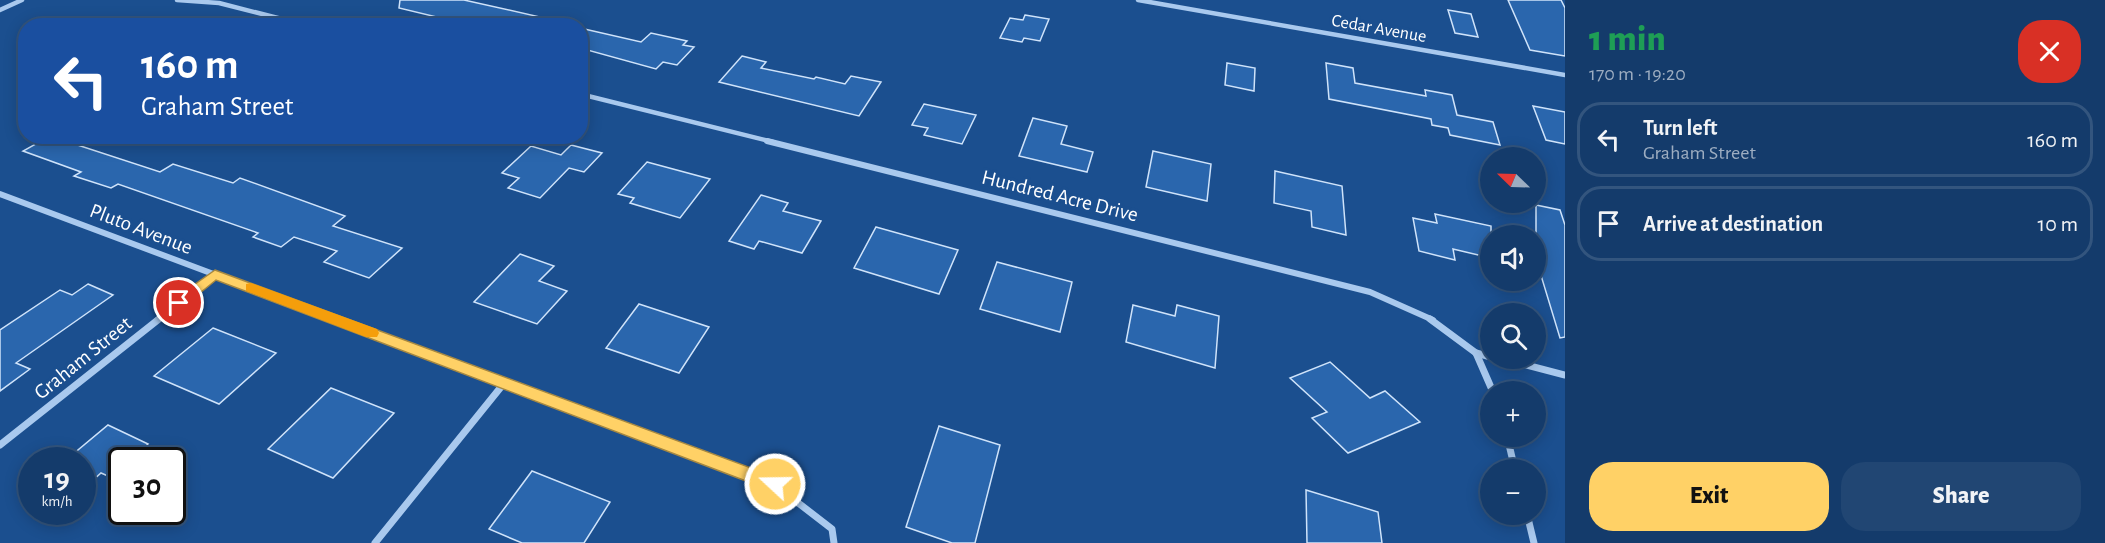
<!DOCTYPE html>
<html lang="en">
<head>
<meta charset="utf-8">
<style>
	body { margin:0; font-family:"Alegreya Sans",sans-serif; background:#214673; color:#f1f3f6; height:100vh; display:flex; flex-direction:column; font-size:22px; white-space:nowrap }
	* { box-sizing:border-box; margin:0 }
	p { font-size:20px; color:#9dadc1 }
	.icon { flex:none; width:33px; height:33px; fill:none; stroke:currentColor; stroke-width:2; stroke-linecap:round; stroke-linejoin:round }
	.map { position:relative; flex:1; overflow:hidden }
	.details { display:flex; flex-direction:column; background:#143b6b; width:540px }
	.details>* { flex:none }
	.hud { position:absolute; left:18px; top:18px; width:570px; height:126px; border-radius:24px; box-shadow:0 3px 15px #0003,0 0 0 2px #33557e; background:#1a4fa0; color:#fff; overflow:hidden }
	.needle { width:39px; rotate:293deg }
	.fabs { position:absolute; left:1480px; top:147px; display:grid; gap:12px }
	.fabs a { display:grid; place-items:center; width:66px; height:66px; border-radius:50%; background:#143b6b; box-shadow:0 3px 15px #0003,0 0 0 2px #33557e; font-size:30px }
	.speed { position:absolute; left:18px; top:447px; display:flex; gap:12px; font-size:30px; font-weight:700; text-align:center }
	.speed>* { display:grid; place-content:center; width:78px; height:78px; border-radius:50%; background:#143b6b; box-shadow:0 3px 15px #0003,0 0 0 2px #33557e; line-height:1 }
	.speed small { font-size:15px; font-weight:400 }
	.speed .limit { border:3px solid #111; border-radius:9px; background:#fff; color:#111 }
	.pin { position:absolute; display:grid; place-items:center; width:51px; height:51px; color:#fff; margin:-26px; border:3px solid #fff; border-radius:50%; box-shadow:0 2px 6px #0007 }
	.me { position:absolute; width:66px; margin:-33px; rotate:291deg; stroke-linejoin:round; filter:drop-shadow(0 0 4px #0008) }
	.turn { display:flex; align-items:center; gap:21px; height:126px; padding:0 24px; font-size:27px }
	.turn .icon { width:78px; height:78px; stroke-width:2.5 }
	.turn b { display:block; font-size:42px; line-height:51px }
	.round { display:grid; place-items:center; flex:none; width:63px; height:63px; border-radius:24px; background:#214673 }
	.overview { display:flex; align-items:center; justify-content:space-between; height:102px; padding:0 24px }
	h1 { font-size:36px; font-weight:800; line-height:45px; color:#1e9e55 }
	.primary-button { display:flex; gap:12px; margin-top:auto; padding:12px 24px }
	.primary-button a { flex:1; height:69px; border-radius:24px; background:#ffd166; color:#111; font-size:24px; font-weight:800; line-height:69px; text-align:center }
	.primary-button a+a { background:#214673; color:#f1f3f6 }
	ul { padding:0; list-style:none }
	li { display:flex; align-items:center; gap:18px; height:75px; margin:0 12px 9px; padding:0 12px; border:3px solid #33557e; border-radius:24px }
	li div { flex:1 }
	li b { display:block; font-size:22px }
	li em { font-style:normal }
	main { display:flex; flex:1; min-height:0 }
	.map>svg:first-child { display:block }
	.building { fill:#2a66ad; stroke:#cfe3fa; stroke-width:1.5 }
	.lines { fill:none; stroke-linecap:round; stroke-linejoin:round }
	.minor-far2 { stroke:#a9c9ee; stroke-width:4.5 }
	.minor-far1 { stroke:#a9c9ee; stroke-width:6 }
	.minor { stroke:#a9c9ee; stroke-width:7 }
	.route { fill:#ffd166; stroke:#a68842; stroke-width:1.5 }
	.slow { fill:#f59e0b }
	.labels { text-anchor:middle; dominant-baseline:central; stroke-width:6; stroke-linejoin:round; paint-order:stroke }
	.far-street-label { font-size:18px; fill:#fff; stroke:#1b4f8f }
	.street-label { font-size:21px; fill:#fff; stroke:#1b4f8f }
</style>
</head>
<body>
<main>
<div class="map">
<svg width="1565" height="543" viewBox="0 0 1565 543">
	<rect width="100%" height="100%" fill="#1b4f8f"/>
	<g class="building">
		<polygon points="400,0 464,0 540,17 539,26 474,26 399,8"/>
		<polygon points="1508,0 1561,0 1565,8 1565,56 1530,50"/>
		<polygon points="1448,10 1471,14 1478,37 1455,33"/>
		<polygon points="1025,15 1049,19 1040,41 1024,38 1022,42 1000,38 1010,18 1023,20"/>
		<polygon points="580,28 641,42 651,33 687,41 683,45 694,47 677,65 663,62 656,69 580,48"/>
		<polygon points="742,56 766,62 761,68 814,79 816,77 845,84 851,76 881,82 859,116 719,82"/>
		<polygon points="1227,63 1255,68 1254,91 1225,85"/>
		<polygon points="1326,63 1353,68 1355,83 1426,96 1425,90 1452,95 1457,115 1493,122 1500,145 1450,135 1448,128 1432,125 1431,119 1329,99"/>
		<polygon points="924,104 976,115 962,144 924,135 928,128 912,125"/>
		<polygon points="1533,106 1565,112 1565,144 1546,140"/>
		<polygon points="1033,118 1067,126 1061,144 1093,152 1087,172 1019,156"/>
		<polygon points="50,136 160,172 173,164 233,183 240,178 345,216 333,226 402,248 369,278 324,262 337,251 294,237 281,247 253,237 258,233 118,184 111,188 74,176 81,172 23,151"/>
		<polygon points="571,145 602,153 584,172 569,168 540,198 508,188 519,178 502,173 531,146 561,155"/>
		<polygon points="1153,151 1211,164 1207,201 1146,187"/>
		<polygon points="647,162 710,179 680,218 630,203 634,198 618,194"/>
		<polygon points="1275,171 1342,186 1346,235 1312,227 1311,211 1274,203"/>
		<polygon points="761,195 788,203 783,211 821,221 802,253 759,241 754,249 729,241"/>
		<polygon points="1536,205 1560,210 1565,225 1565,337 1560,338 1536,259"/>
		<polygon points="1435,214 1491,226 1491,258 1453,249 1455,260 1419,251 1413,218 1437,223"/>
		<polygon points="876,227 958,250 939,294 854,268"/>
		<polygon points="520,254 554,266 539,281 567,291 537,324 474,302"/>
		<polygon points="997,262 1072,282 1060,332 980,309"/>
		<polygon points="88,284 113,295 16,363 30,369 0,391 0,330 60,290 72,295"/>
		<polygon points="639,304 709,327 679,373 606,348"/>
		<polygon points="1133,305 1175,316 1177,305 1219,316 1215,368 1126,342"/>
		<polygon points="213,328 276,353 219,404 154,376"/>
		<polygon points="1330,362 1370,398 1385,391 1420,422 1348,453 1312,418 1327,412 1290,378"/>
		<polygon points="331,388 394,413 333,478 268,449"/>
		<polygon points="108,425 148,444 129,460 122,460 122,467 110,477 101,473 82,490 82,460 66,460"/>
		<polygon points="939,426 1000,445 975,543 952,543 906,527"/>
		<polygon points="532,471 610,502 584,543 522,543 489,529"/>
		<polygon points="1306,490 1378,512 1382,543 1307,543"/>
	</g>
	<g class="lines">
		<g class="minor-far2">
			<polyline points="177,0 219,3 309,26"/>
			<polyline points="1138,0 1565,75"/>
			<polyline points="0,10 22,0"/>
			<polyline points="580,94 773,142"/>
		</g>
		<g class="minor-far1">
			<polyline points="767,141 1370,292 1433,320"/>
			<polyline points="0,194 336,320"/>
			<polyline points="157,320 215,274"/>
		</g>
		<g class="minor">
			<polyline points="332,319 775,485 832,529 834,543"/>
			<polyline points="1430,319 1476,353 1493,392"/>
			<polyline points="1476,353 1491,357"/>
			<polyline points="1499,358 1565,375"/>
			<polyline points="1507,436 1515,470"/>
			<polyline points="0,445 159,319"/>
			<polyline points="1527,514 1534,543"/>
			<polyline points="375,543 505,382"/>
		</g>
	</g>
	<polygon class="route" points="215,270 781,479 783,484 781,490 775,492 216,280 184,306 174,306 174,299"/>
	<polygon class="slow" points="251,283 377,329 379,333 377,337 366,337 246,291 246,284"/>
	<g class="labels">
		<g class="far-street-label">
			<text transform="translate(1379 29) rotate(10)">Cedar Avenue</text>
		</g>
		<g class="street-label">
			<text transform="translate(1060 196) rotate(14)">Hundred Acre Drive</text>
			<text transform="translate(141 229) rotate(21)">Pluto Avenue</text>
			<text transform="translate(83 358) rotate(-39)">Graham Street</text>
		</g>
	</g>
</svg>
<div class="fabs">
<a><svg class="needle" viewBox="-14 -14 28 28"><path d="M0-13l5 13h-10z" fill="#e53935"/><path d="M0 13l5-13h-10z" fill="#9dadc1"/></svg></a>
<a><svg class="icon" aria-label="sound" viewBox="0 0 24 24"><path d="M4 9h4l5-4v14l-5-4H4zM17 9q2 3 0 6"/></svg></a>
<a><svg class="icon" aria-label="search" viewBox="0 0 24 24"><circle cx="10" cy="10" r="6"/><path d="M15 15l6 6"/></svg></a>
<a>+</a>
<a>−</a>
</div>
<div class="speed"><div>19<small>km/h</small></div><div class="limit">30</div></div>
<div class="pin" style="left:179px;top:303px;background:#d93025"><svg class="icon" aria-label="arrive" viewBox="0 0 24 24"><path d="M6 21V4h12l-3 4 3 4H6"/></svg></div>
<svg class="me" style="left:775px;top:484px" viewBox="-20 -20 40 40"><circle r="17" fill="#ffd166" stroke="#fff" stroke-width="3"/><path d="M0-11L8 9 0 5-8 9z" fill="#fff"/></svg>
<div class="hud">
<div class="turn"><svg class="icon" aria-label="left" viewBox="0 0 24 24"><path d="M17 20v-9H6M10 6l-5 5 5 5"/></svg><div><b>160 m</b>Graham Street</div></div>
</div>
</div>
<section class="details">
<div class="overview"><div><h1>1 min</h1><p>170 m · 19:20</p></div><a class="round" style="background:#d93025;color:#fff"><svg class="icon" aria-label="close" viewBox="0 0 24 24"><path d="M6 6l12 12M18 6L6 18"/></svg></a></div>
<ul>
<li><svg class="icon" aria-label="left" viewBox="0 0 24 24"><path d="M17 20v-9H6M10 6l-5 5 5 5"/></svg><div><b>Turn left</b><p>Graham Street</p></div><em>160 m</em></li>
<li><svg class="icon" aria-label="arrive" viewBox="0 0 24 24"><path d="M6 21V4h12l-3 4 3 4H6"/></svg><div><b>Arrive at destination</b></div><em>10 m</em></li>
</ul>
<div class="primary-button"><a>Exit</a><a>Share</a></div>
</section>
</main>
</body>
</html>
